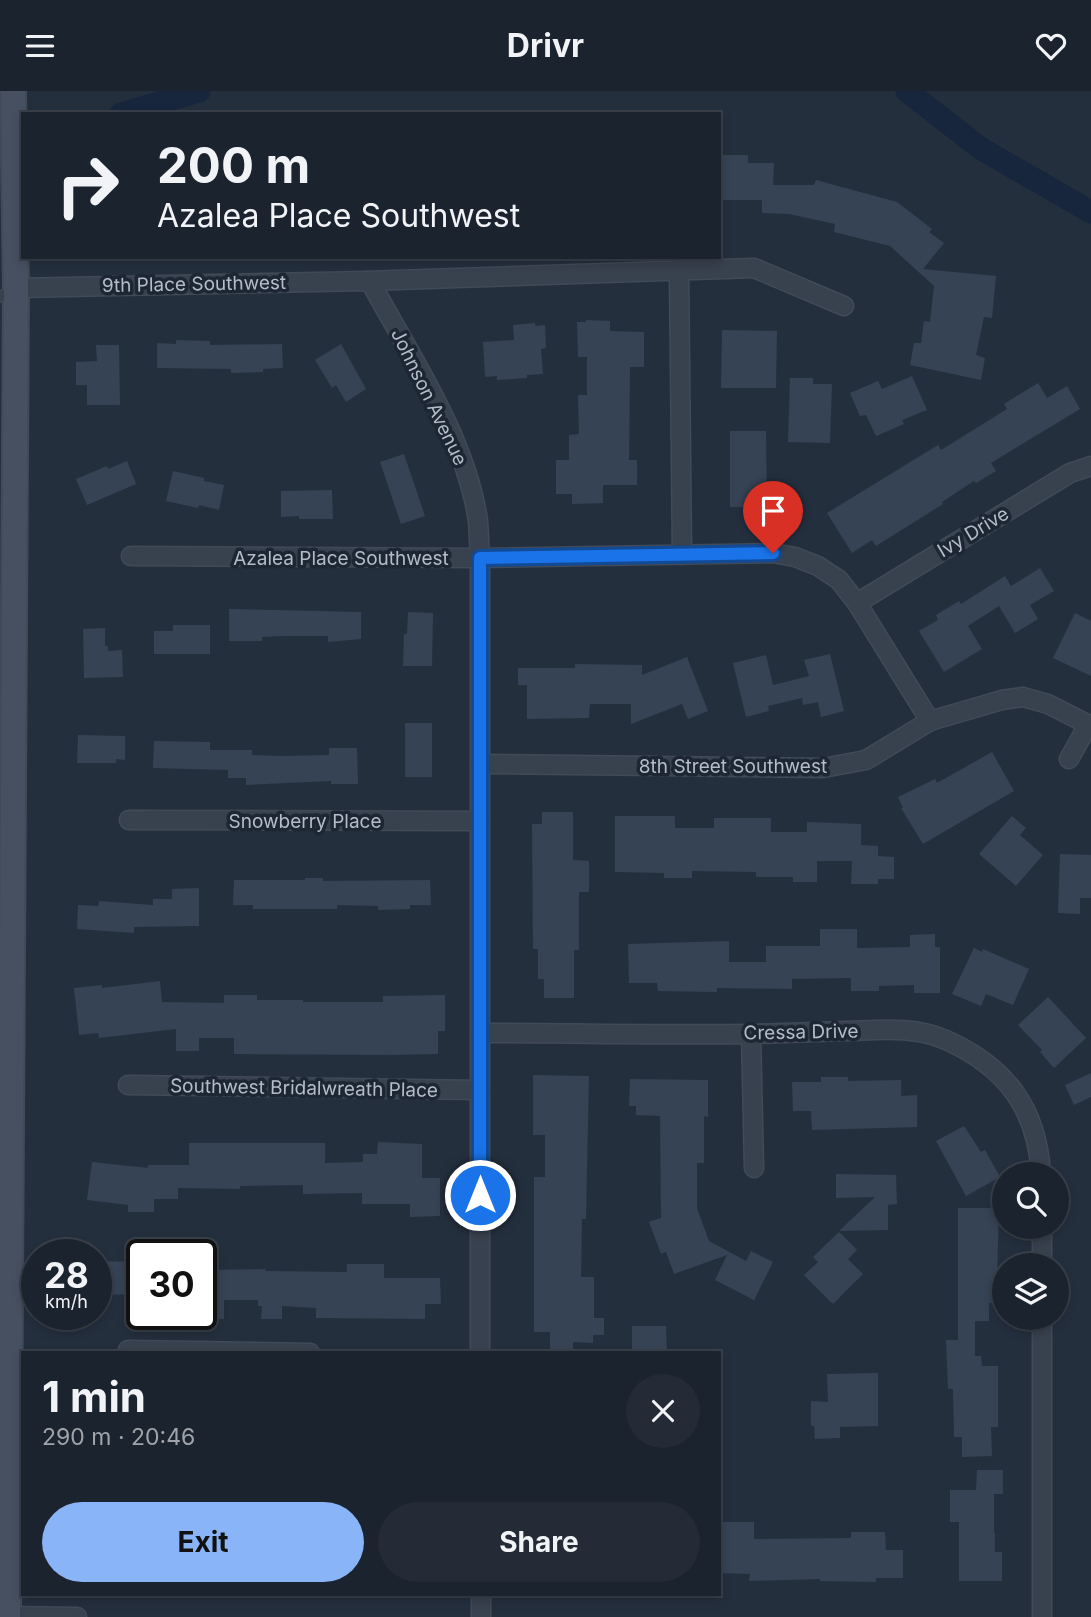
<!DOCTYPE html>
<html lang="en">
<head>
<meta charset="utf-8">
<style>
	body { margin:0; font-family:Inter,sans-serif; background:#242b36; color:#f1f3f6; height:100vh; display:flex; flex-direction:column; font-size:26px; white-space:nowrap }
	* { box-sizing:border-box; margin:0 }
	p { font-size:23px; color:#a0a4aa }
	.icon { flex:none; width:38px; height:38px; fill:none; stroke:currentColor; stroke-width:2; stroke-linecap:round; stroke-linejoin:round }
	.map { position:relative; flex:1; overflow:hidden }
	.panel { position:absolute; left:21px; top:1260px; width:700px; height:245px; display:flex; flex-direction:column; background:#1b232e; border-radius:0px; box-shadow:0 4px 10px #0003,0 0 0 2px #39404a }
	.panel>* { flex:none }
	.top-card { position:absolute; left:21px; top:21px; width:700px; height:147px; border-radius:0px; box-shadow:0 4px 10px #0003,0 0 0 2px #39404a; background:#1b232e; color:#f1f3f6; overflow:hidden }
	.controls { position:absolute; left:992px; top:1071px; display:grid; gap:14px }
	.controls a { display:grid; place-items:center; width:77px; height:77px; border-radius:50%; background:#1b232e; box-shadow:0 4px 10px #0003,0 0 0 2px #39404a; font-size:35px }
	.speed { position:absolute; left:21px; top:1148px; display:flex; gap:14px; font-size:35px; font-weight:700; text-align:center }
	.speed>* { display:grid; place-content:center; width:91px; height:91px; border-radius:50%; background:#1b232e; box-shadow:0 4px 10px #0003,0 0 0 2px #39404a; line-height:1 }
	.speed small { font-size:18px; font-weight:400 }
	.speed .limit { border:4px solid #111; border-radius:10px; background:#fff; color:#111 }
	.pin { position:absolute; display:grid; place-items:center; width:60px; height:60px; color:#fff; margin:-72px -30px; border-radius:50% 50% 50% 0; rotate:-45deg; box-shadow:0 0 7px #0007 }
	.pin .icon { rotate:45deg }
	.me { position:absolute; width:77px; margin:-38px; rotate:0deg; stroke-linejoin:round; filter:drop-shadow(0 0 5px #0008) }
	.turn { display:flex; align-items:center; gap:24px; height:147px; padding:0 21px; font-size:32px }
	.turn .icon { width:91px; height:91px; stroke-width:2.5 }
	.turn b { display:block; font-size:49px; line-height:60px }
	.round { display:grid; place-items:center; flex:none; width:74px; height:74px; border-radius:37px; background:#242b36 }
	.head { display:flex; align-items:center; justify-content:space-between; height:119px; padding:0 21px }
	h1 { font-size:42px; font-weight:700; line-height:52px }
	.action { display:flex; gap:14px; margin-top:auto; padding:14px 21px }
	.action a { flex:1; height:80px; border-radius:42px; background:#8ab4f8; color:#111; font-size:28px; font-weight:700; line-height:80px; text-align:center }
	.action a+a { background:#242b36; color:#f1f3f6 }
	header { display:flex; justify-content:space-between; align-items:center; height:91px; padding:0 21px; background:#1b232e; font-size:32px; font-weight:700 }
	.map>svg:first-child { display:block }
	.lines { fill:none; stroke-linecap:round; stroke-linejoin:round }
	.canal { stroke:#17263c; stroke-width:23 }
	.building { fill:#364354 }
	.service-casing { stroke:#414a57; stroke-width:12 }
	.minor-casing { stroke:#414a57; stroke-width:21 }
	.secondary-casing { stroke:#414a57; stroke-width:28 }
	.service { stroke:#38414e; stroke-width:9 }
	.minor { stroke:#38414e; stroke-width:18 }
	.secondary { stroke:#465061; stroke-width:24 }
	.route-casing { stroke:#114b97; stroke-width:18 }
	.route { stroke:#1a73e8; stroke-width:12 }
	.labels { text-anchor:middle; dominant-baseline:central; stroke-width:7; stroke-linejoin:round; paint-order:stroke }
	.street-label { font-size:19px; fill:#b4bcc9; stroke:#1d2633 }
</style>
</head>
<body>
<header><svg class="icon" aria-label="menu" viewBox="0 0 24 24"><path d="M4 6h16M4 12h16M4 18h16"/></svg>Drivr<svg class="icon" aria-label="heart" viewBox="0 0 24 24"><path d="M12 20l-8-8c-3-5 5-10 8-4 3-6 11-1 8 4z"/></svg></header>
<div class="map">
<svg width="1091" height="1526" viewBox="0 0 1091 1526">
	<rect width="100%" height="100%" fill="#242f3e"/>
	<g class="lines">
		<g class="canal">
			<polyline points="907,0 980,57 1091,121"/>
			<polyline points="121,23 199,0"/>
		</g>
	</g>
	<g class="building">
		<polygon points="719,64 748,64 748,72 774,72 773,94 814,94 816,89 897,111 932,138 929,141 944,152 923,178 996,185 992,227 984,226 976,264 985,267 981,289 910,274 914,252 921,252 924,230 930,231 934,195 890,155 834,141 835,133 789,123 762,122 762,109 719,109"/>
		<polygon points="586,229 610,230 610,240 644,241 644,276 630,276 629,369 637,369 637,394 603,394 603,412 572,413 572,403 556,403 556,369 569,369 569,344 579,343 578,304 587,304 587,266 578,266 577,231 586,231"/>
		<polygon points="535,232 535,235 545,234 546,257 541,258 543,283 527,284 527,287 497,289 497,285 485,286 483,251 514,249 513,234"/>
		<polygon points="722,239 777,240 776,297 721,297"/>
		<polygon points="176,249 210,250 210,254 282,253 283,277 263,278 263,281 231,282 231,278 157,277 157,252 176,253"/>
		<polygon points="341,253 366,298 346,311 336,294 332,297 315,269"/>
		<polygon points="96,254 119,254 120,314 87,314 87,294 76,294 76,271 97,270"/>
		<polygon points="912,285 927,319 902,329 904,333 876,345 866,324 860,325 850,302 878,290 882,298"/>
		<polygon points="790,287 813,287 813,293 832,293 830,352 788,351"/>
		<polygon points="1038,292 1047,307 1067,295 1080,318 991,372 996,380 976,392 974,390 942,411 943,413 876,455 872,449 852,462 827,422 938,354 941,359 1007,318 1004,313"/>
		<polygon points="730,340 766,340 767,416 730,416"/>
		<polygon points="404,363 425,425 401,433 380,371"/>
		<polygon points="127,370 136,393 87,414 76,388 107,375 108,378"/>
		<polygon points="173,380 204,387 204,390 224,394 219,419 199,414 198,417 166,410"/>
		<polygon points="332,399 333,428 299,428 299,425 281,426 281,400"/>
		<polygon points="1040,477 1054,500 1030,514 1038,528 1015,542 999,515 968,535 982,558 944,581 919,540 938,529 936,524 959,510 961,513 1005,485 1011,495"/>
		<polygon points="229,518 361,521 361,548 328,551 328,545 283,545 262,546 262,550 229,550"/>
		<polygon points="408,521 433,522 432,575 403,575 404,543 407,543"/>
		<polygon points="1075,522 1091,530 1091,585 1053,567"/>
		<polygon points="173,534 210,534 210,563 154,563 154,540 173,540"/>
		<polygon points="105,537 105,555 108,555 108,560 122,559 123,586 84,587 83,538"/>
		<polygon points="830,563 844,620 821,626 818,611 803,614 802,607 768,615 769,620 746,626 733,572 766,564 773,594 809,585 804,569"/>
		<polygon points="687,566 708,620 688,628 682,613 631,633 631,613 590,613 589,627 527,628 527,594 518,594 518,577 575,577 575,573 642,574 642,584"/>
		<rect x="405" y="632" width="27" height="54"/>
		<polygon points="78,644 125,645 125,669 116,668 116,672 77,672"/>
		<polygon points="154,650 210,651 210,659 252,659 252,664 282,665 329,664 329,657 357,657 358,693 331,693 331,690 246,694 246,687 228,687 228,679 153,677"/>
		<polygon points="992,661 1014,700 923,753 901,717 903,717 898,706 935,688 937,692"/>
		<polygon points="542,721 573,721 573,769 589,770 589,801 579,801 579,859 574,859 574,907 544,907 544,888 538,888 538,858 533,858 532,733 542,733"/>
		<polygon points="615,725 675,725 675,737 714,737 714,727 771,727 771,741 807,741 807,731 861,733 861,754 878,755 878,765 894,766 894,788 878,788 878,793 851,793 852,770 817,770 817,791 793,791 793,786 756,786 756,781 692,780 692,787 664,787 664,782 615,781"/>
		<polygon points="1012,725 1026,737 1020,744 1043,764 1016,795 979,763"/>
		<polygon points="1060,763 1091,764 1091,807 1080,807 1080,823 1058,822"/>
		<polygon points="305,787 323,787 323,790 430,789 431,814 410,814 410,818 378,819 378,815 337,814 337,818 253,818 253,814 233,814 234,789 305,789"/>
		<polygon points="199,797 199,835 134,836 134,842 77,838 78,814 98,815 99,810 153,814 153,808 172,808 172,798"/>
		<polygon points="820,838 857,838 857,857 910,856 910,844 935,843 935,856 940,856 940,902 914,902 914,894 879,895 879,900 851,900 851,887 792,888 792,898 717,897 717,901 658,900 657,892 629,892 628,853 729,850 729,871 766,871 766,855 820,855"/>
		<polygon points="974,857 982,861 983,858 1029,878 1013,914 986,903 981,915 952,903"/>
		<polygon points="160,890 162,911 224,912 224,904 257,904 257,909 303,909 303,911 383,911 383,905 445,904 445,940 438,940 438,963 393,964 234,963 234,947 199,947 199,960 176,960 176,938 99,947 98,942 79,944 74,897 102,894 102,897"/>
		<polygon points="1048,906 1086,947 1054,977 1040,961 1042,959 1018,934"/>
		<polygon points="1091,982 1091,1006 1074,1014 1065,994"/>
		<polygon points="533,984 589,985 586,1128 582,1128 581,1186 594,1186 594,1227 604,1227 604,1244 593,1244 593,1252 573,1251 573,1262 550,1262 550,1241 534,1241 534,1086 545,1086 545,1044 533,1044"/>
		<polygon points="821,986 848,986 848,990 901,989 901,1005 917,1004 917,1036 812,1039 811,1020 793,1020 792,991 821,991"/>
		<polygon points="630,988 708,989 708,1026 704,1025 704,1072 697,1072 697,1117 709,1150 746,1170 751,1160 773,1171 754,1209 715,1189 727,1164 674,1183 666,1161 661,1163 649,1131 661,1127 660,1025 636,1024 636,1015 629,1015"/>
		<polygon points="964,1035 981,1061 985,1059 1000,1086 966,1105 936,1050"/>
		<polygon points="378,1051 422,1053 422,1087 440,1087 440,1125 410,1126 410,1113 362,1113 362,1102 303,1103 303,1094 240,1095 240,1098 178,1097 178,1108 154,1108 154,1121 128,1121 128,1114 87,1109 92,1071 148,1077 148,1074 189,1074 189,1052 325,1052 325,1072 363,1071 363,1063 377,1063"/>
		<polygon points="836,1083 896,1084 897,1113 888,1114 888,1139 839,1140 875,1106 836,1107"/>
		<polygon points="958,1117 999,1117 997,1188 1000,1188 1000,1212 989,1212 989,1230 975,1230 975,1265 981,1265 982,1275 998,1275 998,1336 991,1336 992,1365 962,1366 962,1346 954,1346 953,1298 948,1298 946,1249 958,1249"/>
		<polygon points="839,1141 857,1159 848,1168 863,1183 833,1213 804,1184 818,1171 813,1166"/>
		<polygon points="96,1170 142,1171 142,1203 96,1204"/>
		<polygon points="347,1173 384,1173 384,1187 440,1187 441,1213 425,1213 425,1228 316,1227 316,1217 282,1215 282,1228 261,1228 262,1215 258,1215 258,1209 224,1209 224,1228 201,1228 201,1179 265,1178 265,1180 347,1181"/>
		<polygon points="632,1235 666,1235 667,1262 632,1262"/>
		<polygon points="878,1282 878,1335 840,1336 840,1347 815,1348 814,1335 811,1335 811,1310 828,1311 827,1283"/>
		<polygon points="977,1379 1003,1379 1003,1403 994,1403 994,1442 995,1442 995,1461 1002,1461 1002,1490 959,1490 959,1431 950,1431 950,1399 976,1399"/>
		<polygon points="719,1431 754,1431 754,1448 851,1447 851,1441 885,1441 886,1459 903,1459 903,1487 876,1487 876,1491 820,1490 820,1488 749,1490 750,1483 719,1482"/>
	</g>
	<g class="lines">
		<defs>
			<polyline id="service" points="0,206 14,198"/>
			<g id="minor">
				<polyline points="679,179 682,464"/>
				<polyline points="366,190 754,177 844,215"/>
				<path d="M16 197 366 190 372 194C411 266 466 347 478 430 479 442 479 455 480 467V1262"/>
				<polyline points="131,465 480,467 773,462 795,466 818,475 839,489 857,512 930,630"/>
				<polyline points="857,512 1070,382 1091,375"/>
				<polyline points="1069,668 1088,634"/>
				<polyline points="480,673 823,677 866,669 930,630 1002,609 1023,606 1048,613 1091,635"/>
				<polyline points="129,729 480,730"/>
				<path d="M480 942C570 942 661 944 751 943 783 942 815 941 847 940 880 939 915 935 946 949 1006 976 1037 1017 1041 1083"/>
				<polyline points="751,943 754,1077"/>
				<polyline points="128,994 479,999"/>
				<polyline points="1042,1136 1042,1174"/>
				<polyline points="1042,1227 1042,1526"/>
				<polyline points="128,1259 310,1262"/>
				<polyline points="481,1503 481,1526"/>
				<polyline points="8,1525 77,1526"/>
			</g>
			<polyline id="secondary" points="8,1526 16,197 13,0"/>
		</defs>
		<use href="#service" class="service-casing"/>
		<use href="#minor" class="minor-casing"/>
		<use href="#secondary" class="secondary-casing"/>
		<use href="#service" class="service"/>
		<use href="#minor" class="minor"/>
		<use href="#secondary" class="secondary"/>
	</g>
	<g class="lines">
		<defs>
			<polyline id="route" points="480,1104 480,467 773,462"/>
		</defs>
		<use href="#route" class="route-casing"/>
		<use href="#route" class="route"/>
	</g>
	<g class="labels">
		<g class="street-label">
			<text transform="translate(194 193) rotate(-1)">9th Place Southwest</text>
			<text transform="translate(429 306) rotate(64)">Johnson Avenue</text>
			<text transform="translate(973 441) rotate(-31)">Ivy Drive</text>
			<text x="341" y="467">Azalea Place Southwest</text>
			<text x="733" y="675">8th Street Southwest</text>
			<text x="305" y="730">Snowberry Place</text>
			<text transform="translate(801 941) rotate(-1)">Cressa Drive</text>
			<text transform="translate(304 997) rotate(1)">Southwest Bridalwreath Place</text>
		</g>
	</g>
</svg>
<div class="controls">
<a><svg class="icon" aria-label="search" viewBox="0 0 24 24"><circle cx="10" cy="10" r="6"/><path d="M15 15l6 6"/></svg></a>
<a><svg class="icon" aria-label="layers" viewBox="0 0 24 24"><path d="M12 4l9 5-9 5-9-5zM3 14l9 5 9-5"/></svg></a>
</div>
<div class="speed"><div>28<small>km/h</small></div><div class="limit">30</div></div>
<div class="pin" style="left:773px;top:462px;background:#d93025"><svg class="icon" aria-label="arrive" viewBox="0 0 24 24"><path d="M6 21V4h12l-3 4 3 4H6"/></svg></div>
<svg class="me" style="left:480px;top:1104px" viewBox="-20 -20 40 40"><circle r="17" fill="#1a73e8" stroke="#fff" stroke-width="3"/><path d="M0-11L8 9 0 5-8 9z" fill="#fff"/></svg>
<div class="top-card">
<div class="turn"><svg class="icon" aria-label="right" viewBox="0 0 24 24"><path d="M7 20v-9h11M14 6l5 5-5 5"/></svg><div><b>200 m</b>Azalea Place Southwest</div></div>
</div>
<section class="panel">
<div class="head"><div><h1>1 min</h1><p>290 m · 20:46</p></div><a class="round"><svg class="icon" aria-label="close" viewBox="0 0 24 24"><path d="M6 6l12 12M18 6L6 18"/></svg></a></div>
<div class="action"><a>Exit</a><a>Share</a></div>
</section>
</div>
</body>
</html>
